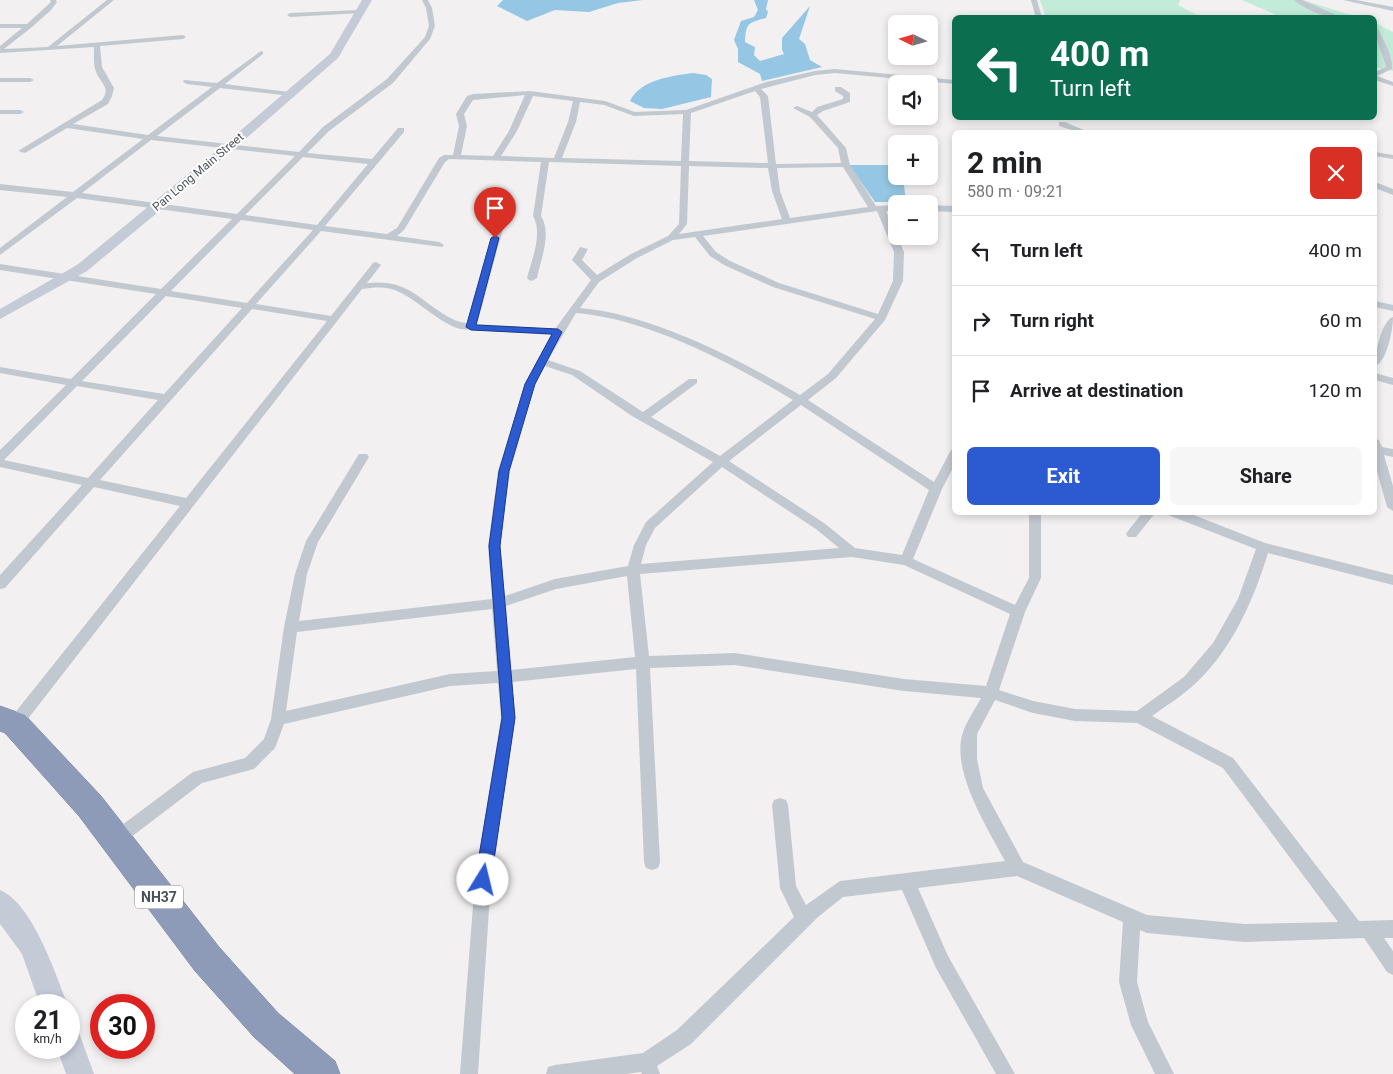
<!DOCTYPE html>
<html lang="en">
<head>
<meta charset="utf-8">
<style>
	body { margin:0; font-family:Roboto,sans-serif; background:#f6f6f6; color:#202124; height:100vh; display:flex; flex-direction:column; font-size:19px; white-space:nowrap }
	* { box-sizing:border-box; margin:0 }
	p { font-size:16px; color:#757577 }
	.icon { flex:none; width:28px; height:28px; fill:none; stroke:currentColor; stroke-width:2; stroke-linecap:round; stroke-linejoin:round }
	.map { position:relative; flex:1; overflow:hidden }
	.drawer { position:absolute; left:952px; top:130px; width:425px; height:385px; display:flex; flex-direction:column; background:#fff; border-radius:8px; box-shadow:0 2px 8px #0003 }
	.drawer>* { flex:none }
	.top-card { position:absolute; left:952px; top:15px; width:425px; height:105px; border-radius:8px; box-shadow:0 2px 8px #0003; background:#0b6e4f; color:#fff; overflow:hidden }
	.needle { width:32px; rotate:275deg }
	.controls { position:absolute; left:888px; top:15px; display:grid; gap:10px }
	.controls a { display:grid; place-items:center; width:50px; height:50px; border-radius:8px; background:#fff; box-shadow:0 2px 8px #0003; font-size:25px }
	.speed { position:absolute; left:15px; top:994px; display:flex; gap:10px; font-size:25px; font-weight:700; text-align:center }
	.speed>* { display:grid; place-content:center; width:65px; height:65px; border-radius:50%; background:#fff; box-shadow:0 2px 8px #0003; line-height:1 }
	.speed small { font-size:12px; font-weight:400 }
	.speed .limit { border:8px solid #d22; background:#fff; color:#111 }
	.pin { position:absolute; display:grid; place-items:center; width:42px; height:42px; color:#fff; margin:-51px -21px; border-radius:50% 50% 50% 0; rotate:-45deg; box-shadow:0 0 5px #0007 }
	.pin .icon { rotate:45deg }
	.me { position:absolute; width:55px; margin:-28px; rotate:9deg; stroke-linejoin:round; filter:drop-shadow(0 0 4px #0008) }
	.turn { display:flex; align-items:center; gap:18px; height:105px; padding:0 15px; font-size:22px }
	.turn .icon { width:65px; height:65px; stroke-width:2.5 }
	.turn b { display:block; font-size:35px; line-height:42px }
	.round { display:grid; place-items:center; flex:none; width:52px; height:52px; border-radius:8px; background:#f6f6f6 }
	.head { display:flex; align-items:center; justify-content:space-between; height:85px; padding:0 15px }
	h1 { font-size:30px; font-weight:700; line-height:38px }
	.action { display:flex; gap:10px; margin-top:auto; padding:10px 15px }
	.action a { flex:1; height:58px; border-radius:8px; background:#2b5ad1; color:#fff; font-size:20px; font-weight:700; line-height:58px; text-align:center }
	.action a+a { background:#f6f6f6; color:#202124 }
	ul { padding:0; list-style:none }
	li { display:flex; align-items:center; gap:15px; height:70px; padding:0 15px; border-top:1px solid #e0e0e0 }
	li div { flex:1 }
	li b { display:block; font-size:19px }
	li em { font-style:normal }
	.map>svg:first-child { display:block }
	.green { fill:#c3ebd9 }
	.water { fill:#95c7e4 }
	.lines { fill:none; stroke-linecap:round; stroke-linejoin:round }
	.highway-casing { stroke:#7886a5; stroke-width:1 }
	.street { fill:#c2c8d0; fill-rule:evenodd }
	.secondary { fill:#c5cad7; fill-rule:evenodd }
	.highway { fill:#8d9bb9; fill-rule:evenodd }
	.route { fill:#2b5ad1; stroke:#1c3a88 }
	.labels { text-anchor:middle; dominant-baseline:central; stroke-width:4; stroke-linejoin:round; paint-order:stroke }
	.far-street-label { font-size:12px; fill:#4a505b; stroke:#fff }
	.shield { fill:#fff; stroke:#80848c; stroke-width:1 }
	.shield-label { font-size:14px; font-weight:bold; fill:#4a505b }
</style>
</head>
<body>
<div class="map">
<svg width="1393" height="1074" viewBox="0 0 1393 1074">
	<rect width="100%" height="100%" fill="#f2f0f0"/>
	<g class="green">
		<polygon points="1040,0 1180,0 1178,5 1201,17 1046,17"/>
		<polygon points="1242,0 1303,0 1357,17 1281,17"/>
		<polygon points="1375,23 1393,32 1393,71 1375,67"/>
	</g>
	<g class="water">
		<polygon points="503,0 643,0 618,3 589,12 555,10 527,21 497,6"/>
		<path d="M754 0H768L766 9 768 12 766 18C748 23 746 23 745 42L755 47 754 55 760 61 784 54 782 50V38L810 6 799 39 805 44 810 60 822 67 762 81 760 74 738 62V49L734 40 741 21 754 17 758 10Z"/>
		<path d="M693 73 706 75 712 79 711 97 662 109 644 108 630 101C641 79 672 76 693 73Z"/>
		<polygon points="849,165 896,165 896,176 903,176 906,202 875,202"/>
	</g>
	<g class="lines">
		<defs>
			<polygon id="highway" points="0,706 25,715 101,796 219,947 278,1013 335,1061 340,1074 295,1074 254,1037 195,971 79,816 5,733 0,731"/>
		</defs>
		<use href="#highway" class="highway-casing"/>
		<g class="street">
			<path d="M50 0H56L57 2 51 10 32 27 4 49 48 47 107 0H114L57 46 183 35 186 37 183 39 100 46 102 67 114 88 112 96 108 104 73 124 148 135 212 87 187 84 183 82 184 80 217 83 261 51 263 52V54L225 84 289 92H292V96L220 88 157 136 299 152 323 127 387 79 425 37 429 26 426 8 422 0H428L432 8 435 26 430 39 393 83 329 131 307 153 372 159 398 128H404V132L325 226 387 234 397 228 439 158 444 155H453L459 126 456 114 467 96 473 94 530 91 605 101 635 112 686 110 766 82 815 71 835 69 955 80V84L835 73 815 75 761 89 768 96 776 164 841 163 838 148 810 117 793 108 797 106 812 112 817 107 843 99V96L835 91V87H841L850 93V102L823 111 817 115 846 148 850 165 876 206 896 205V211H886L904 252 903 281 885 320 836 378 808 400 934 482 951 450 955 449V464L942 489 913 559 1015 605 1029 578V512H1041V578L1025 612 999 690 1033 701 1075 709 1137 711 1184 677 1213 643 1238 599 1256 549 1168 515 1166 512H1186L1265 543 1393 575V585L1268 553C1254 599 1233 647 1198 681 1184 695 1167 705 1152 716L1233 758 1359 921 1393 920V938H1384L1393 951V975L1387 972 1364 938 1245 942 1147 933 1140 930 1137 982 1148 1022 1174 1074H1155L1131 1025 1119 982 1123 922 1017 876 918 888 948 956 1015 1074H996L936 968 902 890 843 897 818 917 691 1044 657 1066 660 1074H642L641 1072 626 1074H546L548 1067 555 1065 643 1053 677 1030 794 917 780 888 772 805 774 800 780 798 786 800 788 805 796 886 806 905 840 881 1005 861C988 829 950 770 963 732 967 721 975 709 981 698L904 691 735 665 650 668 660 862 658 868 652 870 646 868 644 862 636 669 512 682 515 718 491 880 478 1074H460L475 880 501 718 498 683 450 686 284 724 275 748 254 769 202 783 122 844 116 847 110 844 108 839 110 834 193 772 245 758 264 739 271 719 284 627 295 574 306 541 359 454H367L369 457 318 542 307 574 299 621 492 599 488 546 498 471 525 384 552 335 460 329C435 322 409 290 386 288 378 287 370 288 362 289L20 729 15 730 10 729 8 724 10 719 180 506 94 487 5 588 0 589V575L82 485 0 467V450L66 385 0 373V367L71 379 156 294 0 270V264L161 289 232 219 77 198 0 255V248L67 197 0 190V184L73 192 143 139 67 128 25 153 18 151 102 100C111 87 101 84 96 72 93 64 94 55 94 47L0 53V46L22 28H0V24H27L51 2ZM755 91 760 97 768 163 689 161 691 113ZM525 95 509 131 493 156 461 155 467 126 464 114 473 100ZM533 96 573 101 568 122 554 158 501 156 517 131ZM580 102 604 105 634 116 683 114 681 161 562 158 576 122ZM151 140 295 156 237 214 82 193ZM303 157 368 164 317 225 245 215ZM449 159 541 162 533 216C543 233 532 259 527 278L529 280 532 281 537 278C541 259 552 233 541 216L549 162 681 166 679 224 668 236 631 254 597 275 582 260 588 249 580 247 572 260 591 280 555 329 477 324 505 221 501 218 497 221 467 323C445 322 423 295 402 287 390 282 379 282 367 283L381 265 376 262 373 263 331 316 256 304 321 231 442 247 444 245 439 242 397 236 404 230 445 162ZM689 166 768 168 772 191 782 219 679 234 687 224ZM843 167 868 207 790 218 780 191 777 168ZM877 211 894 252 893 281 878 314 779 283 730 261 716 252 703 236ZM241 220 313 230 247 303 171 291ZM695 237 710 256 724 265 773 287 875 319 828 374 800 395C738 359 652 314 580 308L599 282 637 258 673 240ZM166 296 242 308 164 394 82 381ZM252 309 327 321 186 498 100 480ZM576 313C649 319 731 363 793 400L720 456 651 417 697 383V379H689L643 412 580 371 548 360ZM545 366 572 375 632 416 713 462 646 522 634 545 628 566 555 579 505 596 500 546 510 471 535 384ZM77 386 158 400 88 478 4 460ZM801 405 929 490 902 555 855 548 824 523 729 461ZM722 467 816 529 839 548 641 564 646 545 655 528ZM852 557 904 565 1010 614 986 686 904 679 735 653 649 656 640 574ZM627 576 635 657 511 670 506 606 556 589ZM492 609 497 671 450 674 286 711 297 632ZM995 700 1033 713 1075 721 1137 723 1223 768 1338 922 1245 924 1147 915 1023 862 983 788 977 759V734Z"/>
			<polygon points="1031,0 1037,0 1042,18 1036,18"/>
			<path d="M1294 0H1302L1343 18C1326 18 1307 11 1294 0Z"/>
			<polygon points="1343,0 1356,0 1393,7 1393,11"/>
			<polygon points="359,10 361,13 290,17 287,15 290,13"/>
			<path d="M1375 27 1378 29C1384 41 1393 56 1392 69L1377 76 1393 82V86L1375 80V72L1386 67C1383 54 1375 41 1375 27Z"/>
			<polygon points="0,78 30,78 34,80 30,82 0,82"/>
			<polygon points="0,110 20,110 24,112 20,114 0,114"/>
			<polygon points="1059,122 1065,122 1088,132 1078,132 1059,126"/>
			<polygon points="1375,152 1393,155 1393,159 1375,156"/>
			<polygon points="1375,182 1393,189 1393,195 1375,188"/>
			<polygon points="929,205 955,206 955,212 929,211"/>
			<polygon points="1375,301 1393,305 1393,311 1375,307"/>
			<path d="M1393 317C1393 329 1387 362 1375 366 1375 354 1381 321 1393 317Z"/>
			<polygon points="1375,373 1393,378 1393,385 1375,380"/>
			<polygon points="1375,439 1379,440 1382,447 1393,449 1393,457 1384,455 1393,486 1393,511 1387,507 1375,464"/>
			<polygon points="1143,512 1156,512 1136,537 1128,537 1126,534 1128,531"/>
		</g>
		<g class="secondary">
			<polygon points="362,0 372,0 338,58 234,149 87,271 0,319 0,309 77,265 226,143 330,54"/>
			<path d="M0 890C33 904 55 973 68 1005H40L22 954 0 924Z"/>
			<polygon points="69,1029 79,1033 94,1074 66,1074 57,1048 69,1048"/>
		</g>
		<use href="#highway" class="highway"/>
	</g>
	<polygon class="route" points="495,236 499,238 476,325 558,329 562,332 535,384 509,471 500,546 515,718 491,880 488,885 483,888 478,885 475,880 502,718 489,546 499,471 525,384 552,334 471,330 466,327 491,238"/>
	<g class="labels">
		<g class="far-street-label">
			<text transform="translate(198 172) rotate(-40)">Pan Long Main Street</text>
		</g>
		<rect class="shield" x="135" y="885.5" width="48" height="23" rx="4"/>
		<g class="shield-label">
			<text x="159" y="897">NH37</text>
		</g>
	</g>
</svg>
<div class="controls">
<a><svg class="needle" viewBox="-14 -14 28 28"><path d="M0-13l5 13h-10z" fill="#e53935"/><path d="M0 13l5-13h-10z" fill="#757577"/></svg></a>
<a><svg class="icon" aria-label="sound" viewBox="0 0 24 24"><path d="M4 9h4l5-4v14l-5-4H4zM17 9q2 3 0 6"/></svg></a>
<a>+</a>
<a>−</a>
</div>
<div class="speed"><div>21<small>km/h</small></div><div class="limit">30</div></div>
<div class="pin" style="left:495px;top:238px;background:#d93025"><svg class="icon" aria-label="arrive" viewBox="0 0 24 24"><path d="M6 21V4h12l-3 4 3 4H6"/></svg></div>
<svg class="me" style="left:483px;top:880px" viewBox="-20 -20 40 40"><circle r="19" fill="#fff"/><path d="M0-13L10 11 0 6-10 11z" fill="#2b5ad1"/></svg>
<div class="top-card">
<div class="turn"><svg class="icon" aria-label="left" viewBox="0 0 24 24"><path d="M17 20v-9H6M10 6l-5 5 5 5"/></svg><div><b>400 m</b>Turn left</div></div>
</div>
<section class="drawer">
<div class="head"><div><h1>2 min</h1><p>580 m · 09:21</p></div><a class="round" style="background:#d93025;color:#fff"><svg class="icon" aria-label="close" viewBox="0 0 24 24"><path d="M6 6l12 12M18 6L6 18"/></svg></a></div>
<ul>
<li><svg class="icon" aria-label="left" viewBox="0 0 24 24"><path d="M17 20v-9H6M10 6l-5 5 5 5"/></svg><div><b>Turn left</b></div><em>400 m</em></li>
<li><svg class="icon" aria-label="right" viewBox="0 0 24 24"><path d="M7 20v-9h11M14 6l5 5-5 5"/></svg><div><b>Turn right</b></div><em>60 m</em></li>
<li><svg class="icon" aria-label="arrive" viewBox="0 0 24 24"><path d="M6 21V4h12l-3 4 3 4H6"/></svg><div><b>Arrive at destination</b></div><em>120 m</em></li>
</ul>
<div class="action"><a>Exit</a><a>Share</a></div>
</section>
</div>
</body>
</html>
